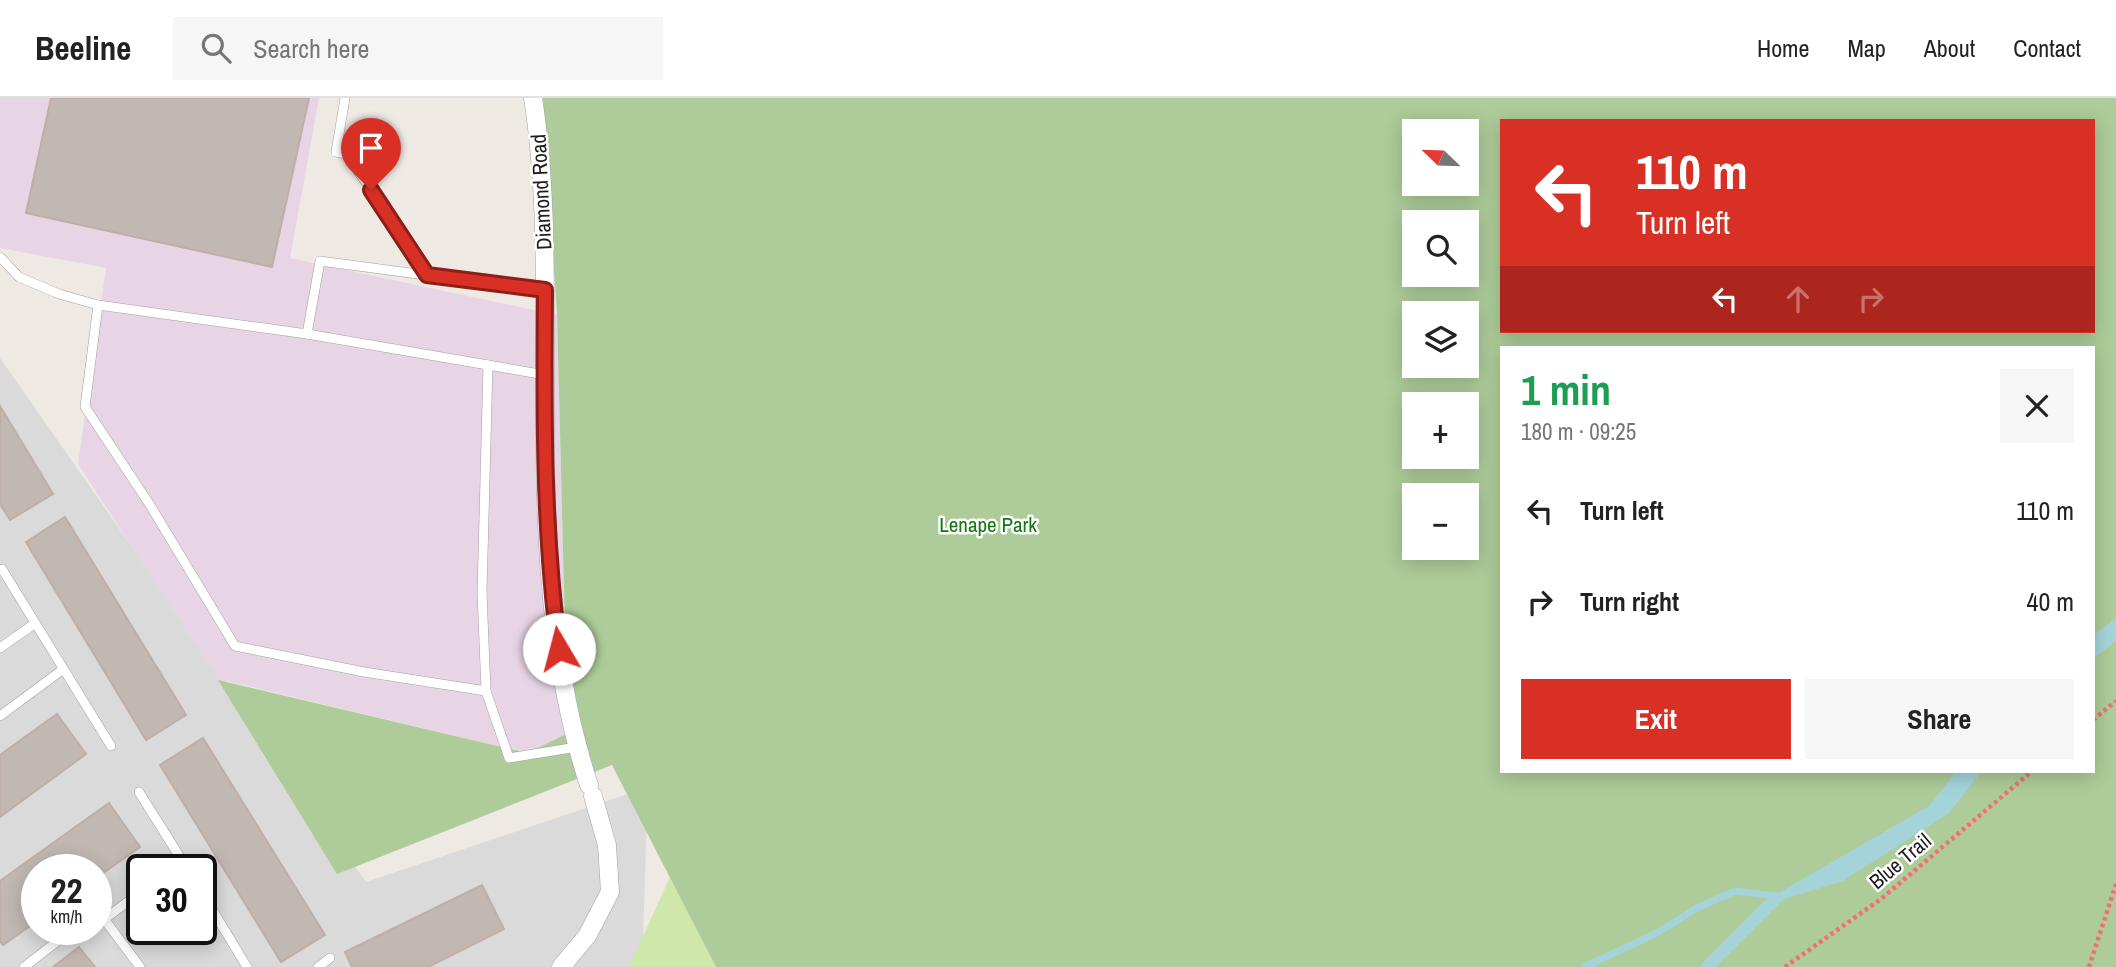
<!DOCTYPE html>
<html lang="en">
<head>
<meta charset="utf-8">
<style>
	body { margin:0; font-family:"Archivo Narrow",sans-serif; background:#f6f6f6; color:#222; height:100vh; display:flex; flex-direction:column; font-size:26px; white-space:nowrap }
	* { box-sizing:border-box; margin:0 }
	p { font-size:23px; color:#767676 }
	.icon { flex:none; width:38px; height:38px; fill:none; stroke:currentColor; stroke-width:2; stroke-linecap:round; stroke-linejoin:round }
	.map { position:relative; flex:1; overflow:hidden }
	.side { position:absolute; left:1500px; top:248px; width:595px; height:427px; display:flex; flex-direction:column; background:#fff; border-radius:0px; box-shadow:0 4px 18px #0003 }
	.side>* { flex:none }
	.banner { position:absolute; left:1500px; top:21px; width:595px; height:214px; border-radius:0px; box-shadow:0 4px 18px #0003; background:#d93025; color:#fff; overflow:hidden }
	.needle { width:46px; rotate:293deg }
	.tools { position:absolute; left:1402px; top:21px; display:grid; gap:14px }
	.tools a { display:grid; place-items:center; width:77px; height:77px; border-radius:0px; background:#fff; box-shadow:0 4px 18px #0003; font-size:35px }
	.speed { position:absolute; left:21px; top:756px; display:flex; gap:14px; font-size:35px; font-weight:700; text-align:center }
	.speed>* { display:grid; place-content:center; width:91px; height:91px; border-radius:50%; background:#fff; box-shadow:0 4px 18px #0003; line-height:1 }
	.speed small { font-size:18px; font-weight:400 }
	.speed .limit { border:4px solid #111; border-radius:10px; background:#fff; color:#111 }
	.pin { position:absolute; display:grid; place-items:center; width:60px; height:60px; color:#fff; margin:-72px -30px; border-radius:50% 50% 50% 0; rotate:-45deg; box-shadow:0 0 7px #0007 }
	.pin .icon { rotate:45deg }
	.me { position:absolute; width:77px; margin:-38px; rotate:352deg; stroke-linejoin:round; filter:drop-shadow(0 0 5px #0008) }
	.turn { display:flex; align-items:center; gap:24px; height:147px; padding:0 21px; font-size:32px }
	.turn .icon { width:91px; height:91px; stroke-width:2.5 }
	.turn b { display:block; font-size:49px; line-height:60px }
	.lanes { display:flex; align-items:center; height:66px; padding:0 21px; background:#0003; justify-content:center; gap:35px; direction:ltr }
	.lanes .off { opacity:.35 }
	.round { display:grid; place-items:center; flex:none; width:74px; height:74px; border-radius:0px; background:#f6f6f6 }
	.head { display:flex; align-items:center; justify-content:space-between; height:119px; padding:0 21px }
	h1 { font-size:42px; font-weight:800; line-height:52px; color:#1e9e55 }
	.button { display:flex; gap:14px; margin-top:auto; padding:14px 21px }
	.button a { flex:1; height:80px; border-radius:0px; background:#d93025; color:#fff; font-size:28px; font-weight:800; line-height:80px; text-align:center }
	.button a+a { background:#f6f6f6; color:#222 }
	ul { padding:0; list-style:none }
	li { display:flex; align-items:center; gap:21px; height:91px; padding:0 21px }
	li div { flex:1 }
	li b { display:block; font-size:26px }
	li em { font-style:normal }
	header { display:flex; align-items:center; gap:42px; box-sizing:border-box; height:98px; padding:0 35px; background:#fff; border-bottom:2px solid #e0e0e0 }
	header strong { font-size:33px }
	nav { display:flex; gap:38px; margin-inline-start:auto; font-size:24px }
	.search { width:490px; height:63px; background:#f6f6f6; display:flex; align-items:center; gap:18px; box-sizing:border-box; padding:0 24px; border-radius:0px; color:#767676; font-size:26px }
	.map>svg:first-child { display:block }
	.residential { fill:#dbdada; fill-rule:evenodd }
	.industrial { fill:#e7d5e5 }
	.grass { fill:#cfe7aa }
	.forest { fill:#adcc99; fill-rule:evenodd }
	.water { fill:#a4d4da }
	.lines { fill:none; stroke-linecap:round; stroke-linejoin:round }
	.stream { stroke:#a4d4da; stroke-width:7 }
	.building { fill:#c2b8b3; stroke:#bfaea6; stroke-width:2 }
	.lane-casing { stroke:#a1a1a1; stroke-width:10 }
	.street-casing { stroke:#a1a1a1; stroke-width:19 }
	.path { stroke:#f56d6e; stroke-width:4.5; stroke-dasharray:3.5 3.5; stroke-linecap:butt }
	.lane { stroke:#fff; stroke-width:9 }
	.street { stroke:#fff; stroke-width:18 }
	.route-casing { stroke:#8d1f18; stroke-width:18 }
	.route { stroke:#d93025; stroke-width:12 }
	.labels { text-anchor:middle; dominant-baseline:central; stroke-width:5; stroke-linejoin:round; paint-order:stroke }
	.street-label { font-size:21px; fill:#1d1d1d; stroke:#fff }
	.park-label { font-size:21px; fill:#12770f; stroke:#fff }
</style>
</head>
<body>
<header>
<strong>Beeline</strong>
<div class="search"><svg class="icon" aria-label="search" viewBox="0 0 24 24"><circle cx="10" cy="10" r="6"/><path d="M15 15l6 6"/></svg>Search here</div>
<nav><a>Home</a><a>Map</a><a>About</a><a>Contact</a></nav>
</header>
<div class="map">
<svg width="2116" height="869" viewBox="0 0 2116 869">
	<rect width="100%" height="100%" fill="#eee9e3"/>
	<path class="residential" d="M0 260 366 784 648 689 642 869H0ZM37 772H96V831H37ZM142 772H201V831H142Z"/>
	<polygon class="industrial" points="0,0 319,0 290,160 557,217 566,570 580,630 527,655 218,581 78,366 106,170 0,150"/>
	<polygon class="grass" points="670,779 716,869 629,869"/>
	<path class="forest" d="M543 0H2116V869H716L612 667 337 776 218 582 527 655 579 630 566 570 557 217ZM1502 23H2093V233H1502ZM1414 33H1466V86H1414ZM1414 124H1466V177H1414ZM1414 215H1466V268H1414ZM1502 250H2093V674H1502ZM1414 306H1466V359H1414ZM1414 397H1466V450H1414Z"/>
	<g class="water">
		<polygon points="2116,520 2116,543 2093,561 2093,538"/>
		<polygon points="1956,674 1981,674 1949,715 1843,783 1784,801 1716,869 1699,869 1763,804 1929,708"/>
	</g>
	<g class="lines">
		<polyline class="stream" points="1584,869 1655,836 1697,810 1735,793 1776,798"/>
	</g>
	<g class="building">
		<polygon points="51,0 309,0 272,169 26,115"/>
		<polygon points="0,308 53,396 10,422 0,406"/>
		<polygon points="65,419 186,617 146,642 26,444"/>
		<polygon points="57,616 86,656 0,719 0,657"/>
		<polygon points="203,640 325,837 281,864 160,667"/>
		<polygon points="109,705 140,749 96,780 96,772 37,772 37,823 3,847 0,843 0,783"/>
		<polygon points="482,787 504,831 428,869 352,869 345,854"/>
		<polygon points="79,849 95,869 53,869"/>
	</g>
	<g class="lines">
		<defs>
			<g id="lane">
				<polyline points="345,0 336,54 346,56 396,127 427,177"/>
				<polyline points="0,159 19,179 59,196 98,207 85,309 150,407 235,548 364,574 486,593 482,495 488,267 545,277"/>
				<polyline points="98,207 307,236 320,163 545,193"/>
				<polyline points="307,236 488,267"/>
				<polyline points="2,471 111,648"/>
				<polyline points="0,550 34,526"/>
				<polyline points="486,593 509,660 577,649"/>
				<polyline points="0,618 62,572"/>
				<polyline points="139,694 188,772"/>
				<polyline points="170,772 181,760"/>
				<polyline points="201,793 247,869"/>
				<polyline points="104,821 140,869"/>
				<polyline points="96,824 106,820 142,793"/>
				<polyline points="24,869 68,835 78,831"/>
				<polyline points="318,869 330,860"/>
			</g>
			<g id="street">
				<path d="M533 0C545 77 545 156 545 234 545 385 541 542 589 687"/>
				<polyline points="561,869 587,838 610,794 607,747 593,698"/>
			</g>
		</defs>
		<use href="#lane" class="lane-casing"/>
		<use href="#street" class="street-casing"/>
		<g class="path">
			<polyline points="2093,622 2116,603"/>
			<polyline points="1785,869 1881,801 2031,674"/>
			<polyline points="2089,869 2116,786"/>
		</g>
		<use href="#lane" class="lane"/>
		<use href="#street" class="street"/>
	</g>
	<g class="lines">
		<defs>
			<path id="route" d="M371 92 427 177 545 192C544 312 543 432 559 551"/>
		</defs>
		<use href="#route" class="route-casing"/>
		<use href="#route" class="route"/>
	</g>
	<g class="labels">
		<g class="street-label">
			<text transform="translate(541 94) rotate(-93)">Diamond Road</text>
			<text transform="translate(1900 763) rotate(-40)">Blue Trail</text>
		</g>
		<g class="park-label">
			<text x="988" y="426">Lenape Park</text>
		</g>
	</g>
</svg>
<div class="tools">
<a><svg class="needle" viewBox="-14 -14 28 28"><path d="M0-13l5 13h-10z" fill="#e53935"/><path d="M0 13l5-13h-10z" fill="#767676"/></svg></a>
<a><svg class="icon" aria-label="search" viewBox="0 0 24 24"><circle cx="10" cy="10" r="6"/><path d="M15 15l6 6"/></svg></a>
<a><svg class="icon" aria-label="layers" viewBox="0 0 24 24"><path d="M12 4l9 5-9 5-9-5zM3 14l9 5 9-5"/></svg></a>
<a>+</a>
<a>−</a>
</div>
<div class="speed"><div>22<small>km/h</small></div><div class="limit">30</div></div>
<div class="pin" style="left:371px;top:92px;background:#d93025"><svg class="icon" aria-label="arrive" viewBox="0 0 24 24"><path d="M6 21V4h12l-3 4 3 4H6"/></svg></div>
<svg class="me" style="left:559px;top:551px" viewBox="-20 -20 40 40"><circle r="19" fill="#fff"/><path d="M0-13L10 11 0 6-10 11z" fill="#d93025"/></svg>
<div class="banner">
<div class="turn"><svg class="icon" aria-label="left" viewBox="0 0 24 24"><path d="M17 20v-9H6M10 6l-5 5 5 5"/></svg><div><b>110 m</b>Turn left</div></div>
<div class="lanes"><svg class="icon" aria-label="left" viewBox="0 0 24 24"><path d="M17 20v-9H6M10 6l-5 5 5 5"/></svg><svg class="icon off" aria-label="ahead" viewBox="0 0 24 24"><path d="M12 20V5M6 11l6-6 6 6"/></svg><svg class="icon off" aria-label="right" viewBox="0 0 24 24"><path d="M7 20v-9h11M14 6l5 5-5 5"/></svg></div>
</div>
<section class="side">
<div class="head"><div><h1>1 min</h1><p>180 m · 09:25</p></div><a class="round"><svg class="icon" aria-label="close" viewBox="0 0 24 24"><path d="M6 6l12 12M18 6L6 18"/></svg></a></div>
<ul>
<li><svg class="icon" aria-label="left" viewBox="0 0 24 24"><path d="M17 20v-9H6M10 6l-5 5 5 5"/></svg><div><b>Turn left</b></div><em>110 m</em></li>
<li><svg class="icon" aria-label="right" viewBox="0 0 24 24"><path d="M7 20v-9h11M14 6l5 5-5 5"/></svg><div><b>Turn right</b></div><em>40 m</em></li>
</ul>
<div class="button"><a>Exit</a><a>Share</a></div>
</section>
</div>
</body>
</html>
